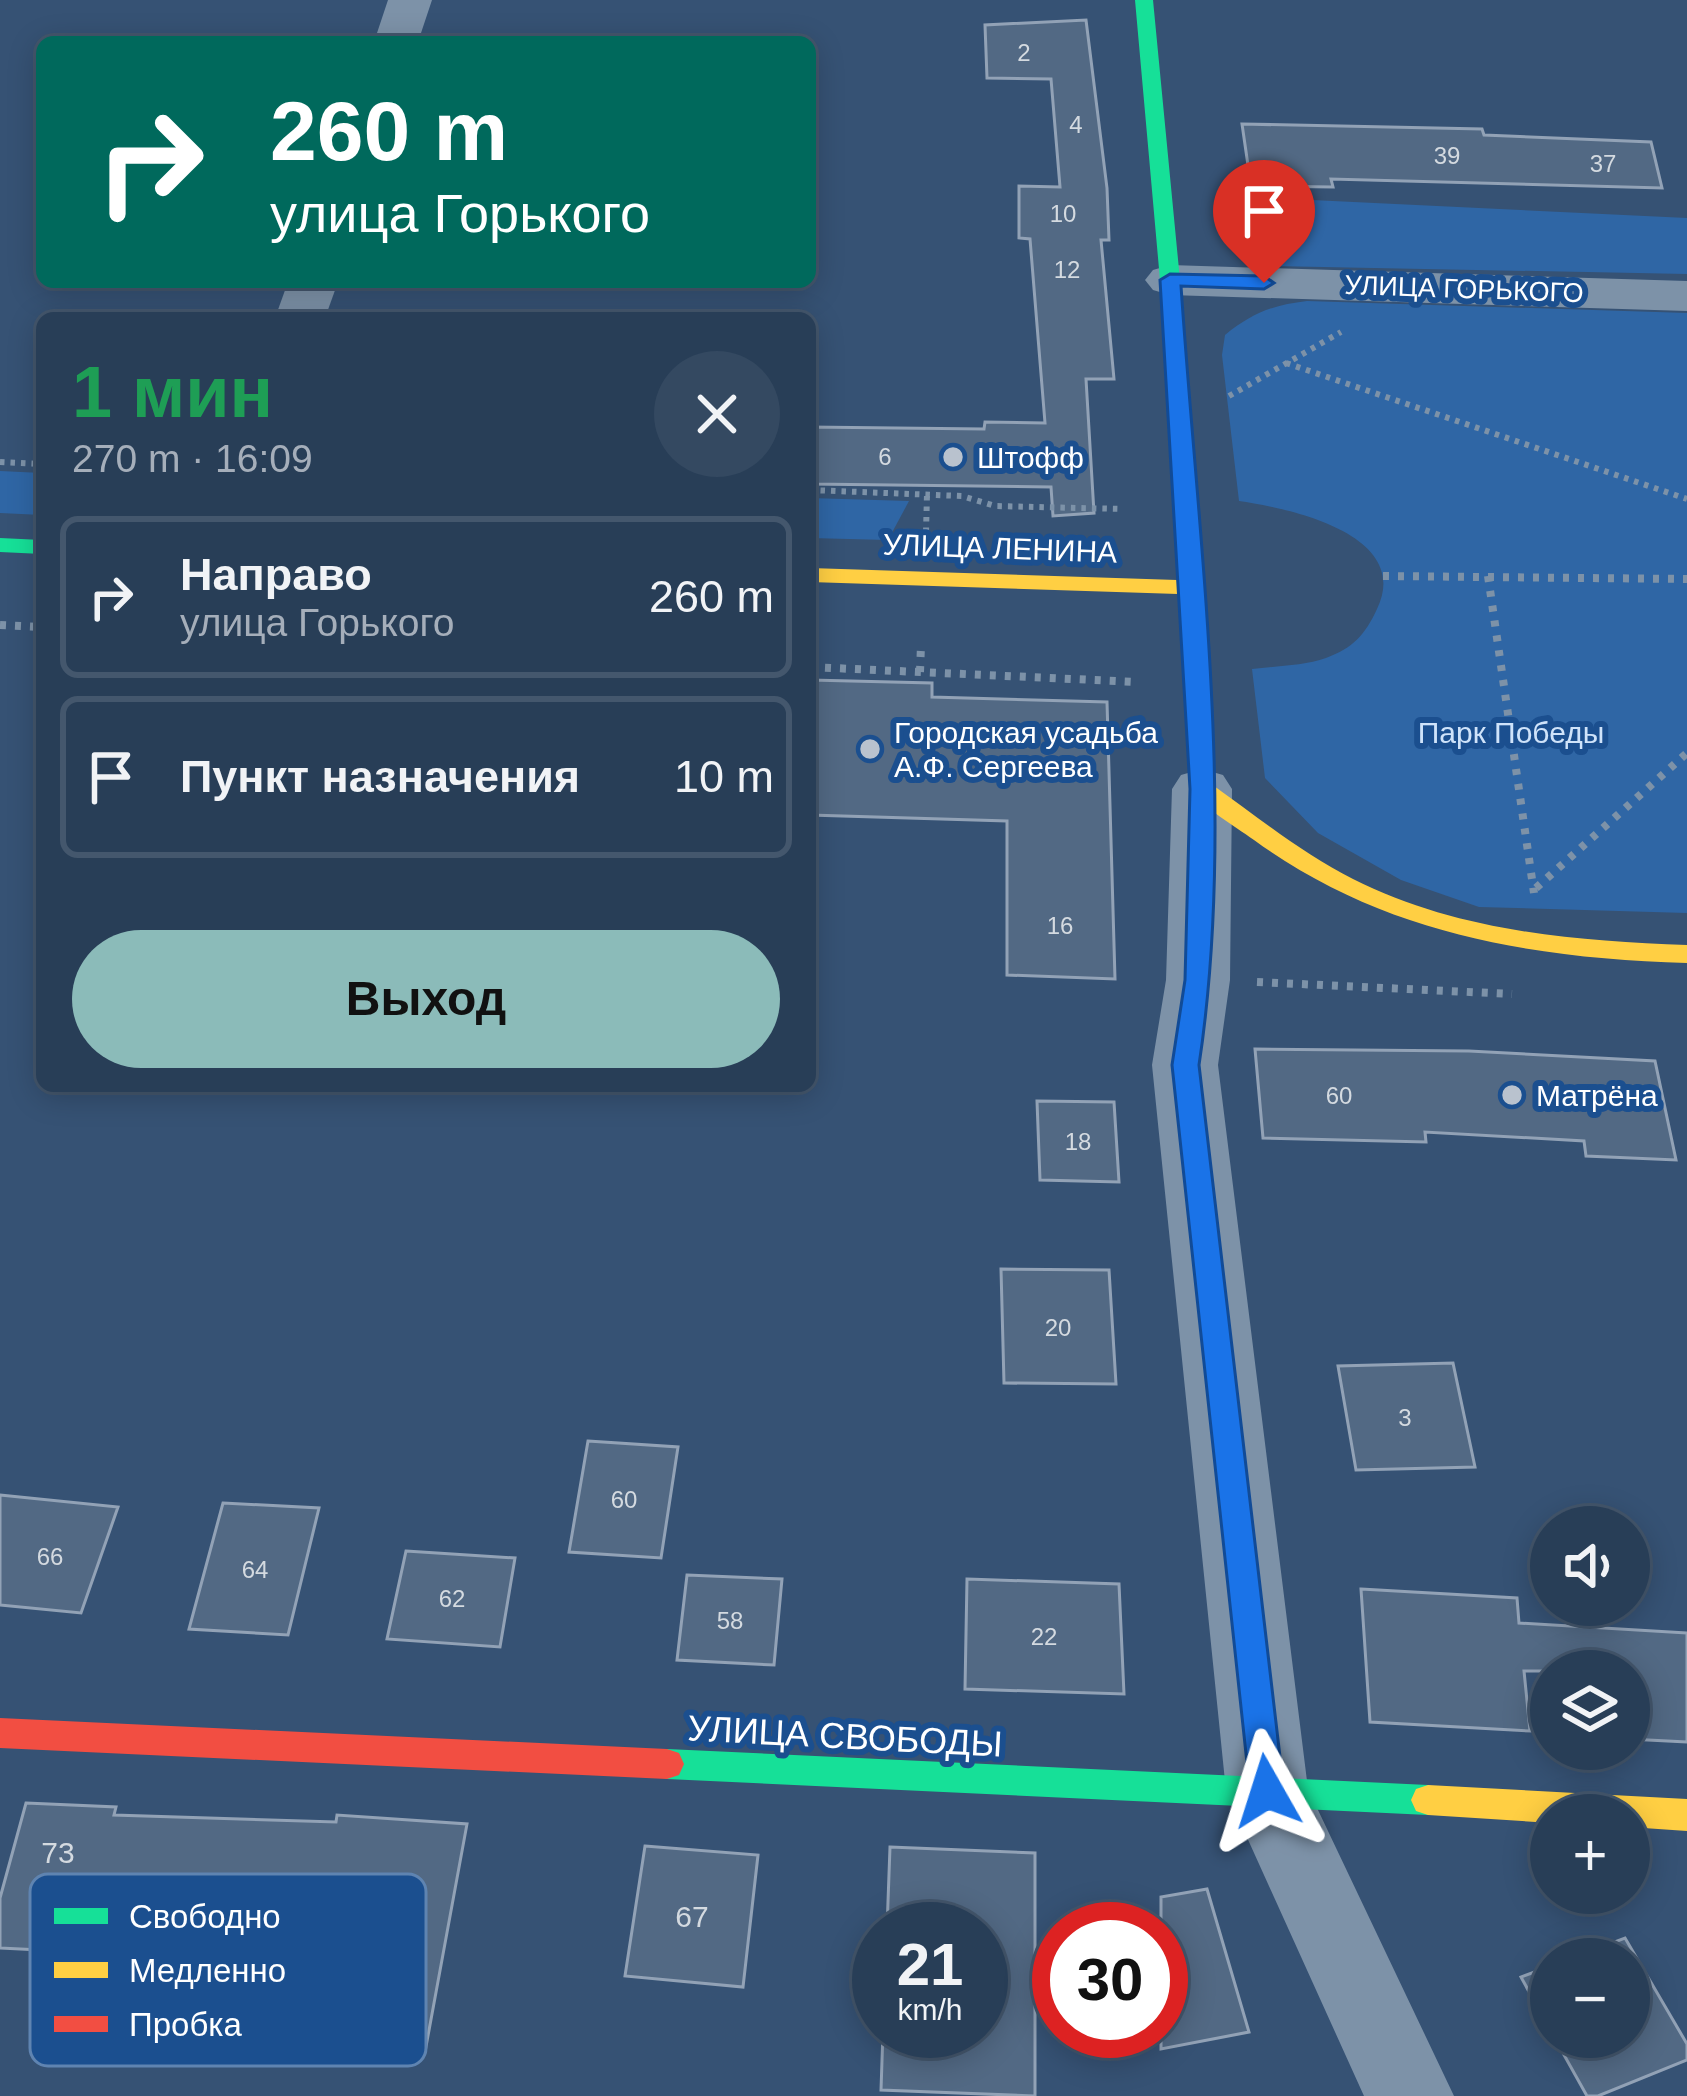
<!DOCTYPE html>
<html lang="ru">
<head>
<meta charset="utf-8">
<style>
	body { margin:0; font-family:Helvetica,sans-serif; background:#344961; color:#f1f3f6; height:100vh; display:flex; flex-direction:column; font-size:45px; white-space:nowrap }
	* { box-sizing:border-box; margin:0 }
	p { font-size:39px; color:#a5aeba }
	.icon { flex:none; width:66px; height:66px; fill:none; stroke:currentColor; stroke-width:2; stroke-linecap:round; stroke-linejoin:round }
	.map { position:relative; flex:1; overflow:hidden }
	.drawer { position:absolute; left:36px; top:312px; width:780px; height:780px; display:flex; flex-direction:column; background:#283e57; border-radius:18px; box-shadow:0 6px 30px #0003,0 0 0 3px #44576d }
	.drawer>* { flex:none }
	.guide { position:absolute; left:36px; top:36px; width:780px; height:252px; border-radius:18px; box-shadow:0 6px 30px #0003,0 0 0 3px #44576d; background:#00695c; color:#fff; overflow:hidden }
	.fabs { position:absolute; left:1530px; top:1506px; display:grid; gap:24px }
	.fabs a { display:grid; place-items:center; width:120px; height:120px; border-radius:50%; background:#283e57; box-shadow:0 6px 30px #0003,0 0 0 3px #44576d; font-size:60px }
	.speed { position:absolute; left:852px; top:1902px; display:flex; gap:24px; font-size:60px; font-weight:700; text-align:center }
	.speed>* { display:grid; place-content:center; width:156px; height:156px; border-radius:50%; background:#283e57; box-shadow:0 6px 30px #0003,0 0 0 3px #44576d; line-height:1 }
	.speed small { font-size:30px; font-weight:400 }
	.speed .limit { border:18px solid #d22; background:#fff; color:#111 }
	.pin { position:absolute; display:grid; place-items:center; width:102px; height:102px; color:#fff; margin:-123px -51px; border-radius:50% 50% 50% 0; rotate:-45deg; box-shadow:0 0 12px #0007 }
	.pin .icon { rotate:45deg }
	.me { position:absolute; width:132px; margin:-66px; rotate:354deg; stroke-linejoin:round; filter:drop-shadow(0 0 9px #0008) }
	.turn { display:flex; align-items:center; gap:42px; height:252px; padding:0 36px; font-size:54px }
	.turn .icon { width:156px; height:156px; stroke-width:2.5 }
	.turn b { display:block; font-size:84px; line-height:102px }
	.round { display:grid; place-items:center; flex:none; width:126px; height:126px; border-radius:63px; background:#344961 }
	.head { display:flex; align-items:center; justify-content:space-between; height:204px; padding:0 36px }
	h1 { font-size:72px; font-weight:600; line-height:90px; color:#1e9e55 }
	.cta { display:flex; gap:24px; margin-top:auto; padding:24px 36px }
	.cta a { flex:1; height:138px; border-radius:72px; background:#8bbbb9; color:#111; font-size:48px; font-weight:600; line-height:138px; text-align:center }
	ul { padding:0; list-style:none }
	li { display:flex; align-items:center; gap:36px; height:162px; margin:0 24px 18px; padding:0 12px; border:6px solid #44576d; border-radius:18px }
	li div { flex:1 }
	li b { display:block; font-size:45px }
	li em { font-style:normal }
	.map>svg:first-child { display:block }
	.green { fill:#2f66a5 }
	.building { fill:#526984; stroke:#92a2b6; stroke-width:3 }
	.lines { fill:none; stroke-linecap:round; stroke-linejoin:round }
	.path-far1 { stroke:#7d92a8; stroke-width:6; stroke-dasharray:4.5 6; stroke-linecap:butt }
	.path { stroke:#7d92a8; stroke-width:8; stroke-dasharray:6 9; stroke-linecap:butt }
	.street { fill:#7d92a8; fill-rule:evenodd }
	.fast { fill:#16e098; fill-rule:evenodd }
	.slow { fill:#ffcf43; fill-rule:evenodd }
	.jam { fill:#f24e42; fill-rule:evenodd }
	.route { fill:#1a73e8; stroke:#114b97; stroke-width:3 }
	.poi-dot { fill:#b9c2ce; stroke:#1b4f8f; stroke-width:4.5 }
	.labels { text-anchor:middle; dominant-baseline:central; stroke-width:12; stroke-linejoin:round; paint-order:stroke }
	.number-label { font-size:24px; fill:#d4dae0 }
	.far-street-label { font-size:27px; fill:#fff; stroke:#1b4f8f }
	.poi-label { font-size:30px; fill:#fff; stroke:#1b4f8f; text-anchor:start }
	.street-label { font-size:30px; fill:#fff; stroke:#1b4f8f }
	.park-label { font-size:30px; fill:#cfe3fa; stroke:#1b4f8f }
	.near-number-label { font-size:30px; fill:#d4dae0 }
	.near-street-label { font-size:36px; fill:#fff; stroke:#1b4f8f }
	.key { fill:#1b4f8f; stroke:#5f84b1; stroke-width:3 }
	.key-label { font-size:33px; fill:#fff }
</style>
</head>
<body>
<div class="map">
<svg width="1687" height="2096" viewBox="0 0 1687 2096">
	<rect width="100%" height="100%" fill="#365274"/>
	<g class="green">
		<polygon points="1251,197 1687,218 1687,274 1272,266 1232,240"/>
		<path d="M1307 301 1687 313V913L1479 907 1401 880 1318 833 1265 778 1252 669C1275 666 1304 666 1326 658 1353 648 1365 635 1377 609 1413 534 1288 508 1239 501L1222 355 1225 335C1252 313 1273 305 1307 301Z"/>
		<polygon points="0,471 42,473 42,515 0,513"/>
		<polygon points="810,498 909,501 888,540 810,538"/>
	</g>
	<g class="building">
		<polygon points="1086,20 1107,188 1109,240 1101,240 1114,379 1086,379 1094,513 1053,516 1051,487 810,484 810,427 984,429 985,422 1045,423 1030,239 1019,238 1019,186 1060,187 1051,79 987,78 985,25"/>
		<polygon points="1242,124 1482,129 1484,135 1651,142 1662,188 1331,179 1333,187 1251,186"/>
		<polygon points="810,680 932,683 932,697 1107,702 1115,979 1007,975 1007,821 810,815"/>
		<polygon points="1255,1049 1469,1051 1655,1061 1676,1160 1586,1156 1584,1141 1425,1132 1426,1142 1263,1138"/>
		<polygon points="1037,1101 1114,1102 1119,1182 1040,1180"/>
		<polygon points="1001,1269 1109,1270 1116,1384 1004,1383"/>
		<polygon points="1453,1363 1475,1467 1356,1470 1338,1366"/>
		<polygon points="588,1441 678,1447 661,1558 569,1552"/>
		<polygon points="0,1495 118,1507 81,1613 0,1605"/>
		<polygon points="223,1503 319,1508 288,1635 189,1629"/>
		<polygon points="406,1551 515,1558 500,1647 387,1639"/>
		<polygon points="687,1575 782,1579 774,1665 677,1660"/>
		<polygon points="967,1579 1119,1584 1124,1694 965,1689"/>
		<polygon points="1361,1589 1517,1598 1519,1623 1687,1633 1687,1742 1629,1739 1629,1671 1524,1671 1530,1731 1370,1722"/>
		<polygon points="26,1803 116,1807 114,1815 336,1822 337,1815 467,1824 425,2052 286,2041 303,1968 120,1962 121,1954 0,1948 0,1898"/>
		<polygon points="645,1846 758,1855 743,1987 625,1976"/>
		<polygon points="890,1847 1035,1853 1035,2096 881,2090 883,2031 981,2031 981,1929 887,1929"/>
		<polygon points="1207,1889 1249,2032 1161,2049 1161,1897"/>
		<polygon points="1625,1938 1687,2044 1687,2060 1598,2096 1587,2096 1554,2037 1629,2037 1629,1959 1569,1959"/>
		<polygon points="1551,1966 1551,2032 1521,1977"/>
	</g>
	<g class="lines">
		<g class="path-far1">
			<polyline points="1286,363 1687,499"/>
			<polyline points="1229,396 1341,332"/>
			<polyline points="0,462 42,464"/>
			<polyline points="810,490 962,496 995,506 1123,509"/>
			<polyline points="926,532 927,494"/>
		</g>
		<g class="path">
			<polyline points="1383,576 1687,579"/>
			<polyline points="1488,576 1534,893"/>
			<polyline points="0,625 42,627"/>
			<polyline points="810,667 1138,682"/>
			<polyline points="920,672 921,645"/>
			<polyline points="1536,888 1687,753"/>
			<polyline points="1257,982 1512,994"/>
		</g>
		<g class="street">
			<polygon points="388,0 432,0 418,42 374,42"/>
			<polygon points="1170,265 1687,281 1687,311 1170,295 1153,290 1145,280 1153,270"/>
			<polygon points="288,282 338,282 325,318 275,318"/>
			<polygon points="1202,769 1223,775 1232,789 1230,980 1218,1065 1308,1789 1454,2096 1364,2096 1226,1791 1152,1065 1166,980 1172,789 1181,775"/>
		</g>
		<g class="fast">
			<polygon points="1135,0 1153,0 1180,280 1198,552 1187,559 1176,552 1160,280"/>
			<polygon points="0,538 42,540 42,554 0,552"/>
			<polygon points="667,1749 1428,1785 1440,1789 1445,1800 1440,1811 1428,1815 667,1779 655,1775 650,1764 655,1753"/>
		</g>
		<g class="slow">
			<path d="M1187 545 1198 552 1214 786C1259 818 1303 854 1353 879 1456 931 1573 941 1687 945V963C1531 958 1383 934 1254 840 1233 825 1205 809 1190 789L1178 594 810 582V568L1177 580 1176 552Z"/>
			<polygon points="1428,1785 1687,1799 1687,1831 1629,1827 1629,1815 1551,1815 1551,1823 1428,1815 1416,1811 1411,1800 1416,1789"/>
		</g>
		<polygon class="jam" points="0,1718 667,1749 679,1753 684,1764 679,1775 667,1779 0,1748"/>
	</g>
	<path class="route" d="M1170 274 1264 276 1274 283 1264 289 1181 286C1198 539 1237 815 1199 1065L1284 1791 1279 1802 1267 1806 1255 1802 1250 1791 1172 1065 1185 980 1190 789 1160 280Z"/>
	<g class="poi-dot">
		<circle cx="953" cy="457" r="12"/>
		<circle cx="870" cy="749" r="12"/>
		<circle cx="1512" cy="1095" r="12"/>
	</g>
	<g class="labels">
		<g class="number-label">
			<text x="1024" y="52">2</text>
			<text x="1076" y="124">4</text>
			<text x="1447" y="155">39</text>
			<text x="1603" y="163">37</text>
			<text x="1063" y="213">10</text>
			<text x="1067" y="269">12</text>
			<text x="885" y="456">6</text>
			<text x="1060" y="925">16</text>
			<text x="1339" y="1095">60</text>
			<text x="1078" y="1141">18</text>
			<text x="1058" y="1327">20</text>
			<text x="1405" y="1417">3</text>
			<text x="624" y="1499">60</text>
			<text x="50" y="1556">66</text>
			<text x="255" y="1569">64</text>
			<text x="452" y="1598">62</text>
			<text x="730" y="1620">58</text>
			<text x="1044" y="1636">22</text>
		</g>
		<g class="far-street-label">
			<text transform="translate(1464 289) rotate(2)">УЛИЦА ГОРЬКОГО</text>
		</g>
		<g class="poi-label">
			<text x="977" y="457">Штофф</text>
			<text x="894" y="732">Городская усадьба<tspan x="894" dy="34">А.Ф. Сергеева</tspan></text>
			<text x="1536" y="1095">Матрёна</text>
		</g>
		<g class="street-label">
			<text transform="translate(1000 548) rotate(2)">УЛИЦА ЛЕНИНА</text>
		</g>
		<g class="park-label">
			<text x="1511" y="732">Парк Победы</text>
		</g>
		<g class="near-number-label">
			<text x="58" y="1852">73</text>
			<text x="692" y="1916">67</text>
		</g>
		<g class="near-street-label">
			<text transform="translate(845 1736) rotate(3)">УЛИЦА СВОБОДЫ</text>
		</g>
	</g>
	<rect x="30" y="1874" width="396" height="192" rx="18" class="key"/>
	<rect x="54" y="1908" width="54" height="16" fill="#16e098"/>
	<rect x="54" y="1962" width="54" height="16" fill="#ffcf43"/>
	<rect x="54" y="2016" width="54" height="16" fill="#f24e42"/>
	<g class="key-label">
		<text x="129" y="1928">Свободно</text>
		<text x="129" y="1982">Медленно</text>
		<text x="129" y="2036">Пробка</text>
	</g>
</svg>
<div class="fabs">
<a><svg class="icon" aria-label="sound" viewBox="0 0 24 24"><path d="M4 9h4l5-4v14l-5-4H4zM17 9q2 3 0 6"/></svg></a>
<a><svg class="icon" aria-label="layers" viewBox="0 0 24 24"><path d="M12 4l9 5-9 5-9-5zM3 14l9 5 9-5"/></svg></a>
<a>+</a>
<a>−</a>
</div>
<div class="speed"><div>21<small>km/h</small></div><div class="limit">30</div></div>
<div class="pin" style="left:1264px;top:283px;background:#d93025"><svg class="icon" aria-label="arrive" viewBox="0 0 24 24"><path d="M6 21V4h12l-3 4 3 4H6"/></svg></div>
<svg class="me" style="left:1267px;top:1791px" viewBox="-20 -20 40 40"><path d="M0-17L14 15 0 8-14 15z" fill="#1a73e8" stroke="#fff" stroke-width="4"/></svg>
<div class="guide">
<div class="turn"><svg class="icon" aria-label="right" viewBox="0 0 24 24"><path d="M7 20v-9h11M14 6l5 5-5 5"/></svg><div><b>260 m</b>улица Горького</div></div>
</div>
<section class="drawer">
<div class="head"><div><h1>1 мин</h1><p>270 m · 16:09</p></div><a class="round"><svg class="icon" aria-label="close" viewBox="0 0 24 24"><path d="M6 6l12 12M18 6L6 18"/></svg></a></div>
<ul>
<li><svg class="icon" aria-label="right" viewBox="0 0 24 24"><path d="M7 20v-9h11M14 6l5 5-5 5"/></svg><div><b>Направо</b><p>улица Горького</p></div><em>260 m</em></li>
<li><svg class="icon" aria-label="arrive" viewBox="0 0 24 24"><path d="M6 21V4h12l-3 4 3 4H6"/></svg><div><b>Пункт назначения</b></div><em>10 m</em></li>
</ul>
<div class="cta"><a>Выход</a></div>
</section>
</div>
</body>
</html>
